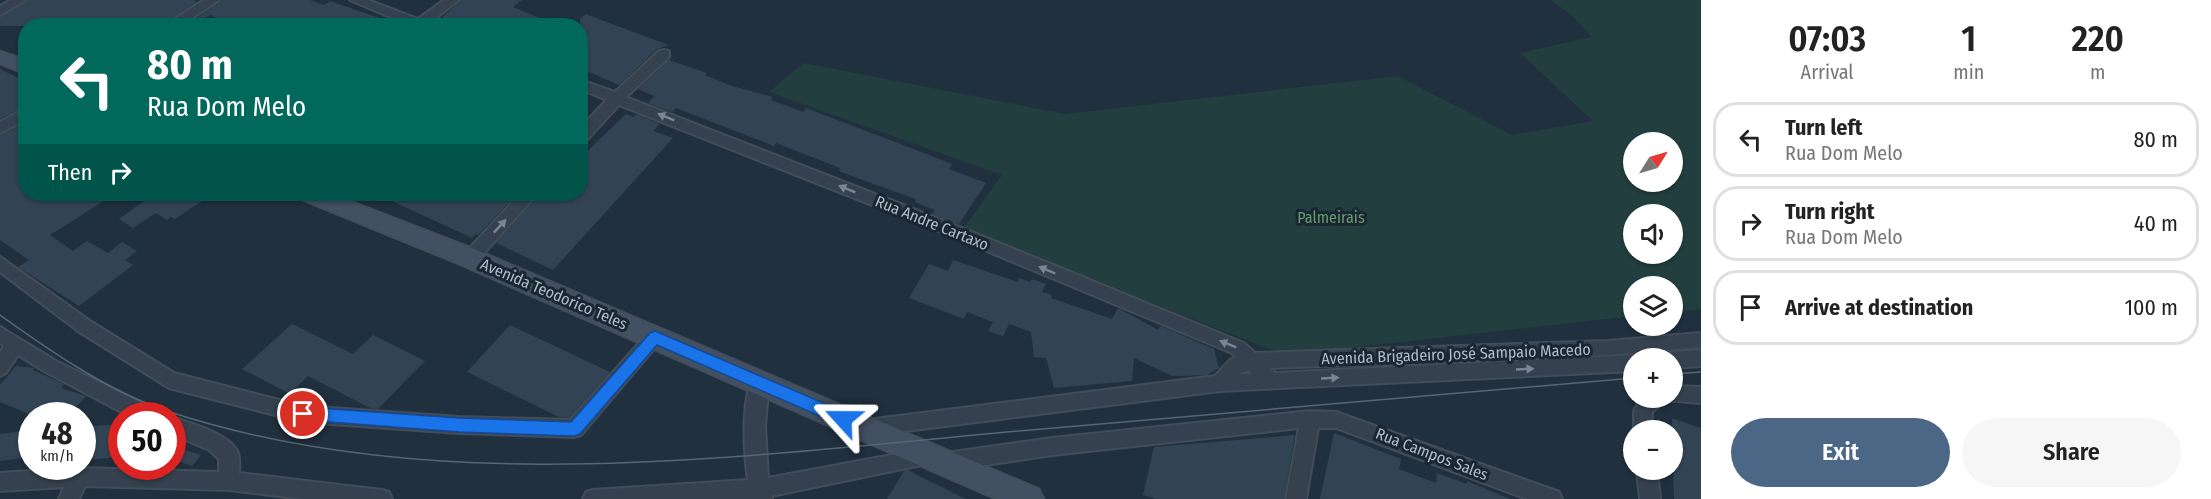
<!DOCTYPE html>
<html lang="en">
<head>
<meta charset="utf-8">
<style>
	body { margin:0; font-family:"Fira Sans Condensed",sans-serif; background:#f6f6f6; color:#222; height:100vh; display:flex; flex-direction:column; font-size:22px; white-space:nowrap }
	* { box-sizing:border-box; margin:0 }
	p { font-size:20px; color:#767676 }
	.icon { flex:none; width:33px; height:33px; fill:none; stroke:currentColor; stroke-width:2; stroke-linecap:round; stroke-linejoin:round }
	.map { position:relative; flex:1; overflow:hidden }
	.drawer { display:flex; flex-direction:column; background:#fff; width:510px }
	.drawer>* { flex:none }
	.top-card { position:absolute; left:18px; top:18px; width:570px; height:183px; border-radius:24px; box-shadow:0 2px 4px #0004; background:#00695c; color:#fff; overflow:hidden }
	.needle { width:39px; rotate:53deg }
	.tools { position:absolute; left:1623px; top:132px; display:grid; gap:12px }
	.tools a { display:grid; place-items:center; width:60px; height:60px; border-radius:50%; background:#fff; box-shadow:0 2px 4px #0004; font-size:30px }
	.speed { position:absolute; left:18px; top:402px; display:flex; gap:12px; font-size:30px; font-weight:700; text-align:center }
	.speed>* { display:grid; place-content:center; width:78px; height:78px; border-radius:50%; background:#fff; box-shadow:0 2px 4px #0004; line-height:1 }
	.speed small { font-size:15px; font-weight:400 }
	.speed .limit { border:9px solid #d22; background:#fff; color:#111 }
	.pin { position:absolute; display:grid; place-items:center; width:51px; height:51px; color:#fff; margin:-26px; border:3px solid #fff; border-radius:50%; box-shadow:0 2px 6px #0007 }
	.me { position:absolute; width:66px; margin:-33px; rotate:294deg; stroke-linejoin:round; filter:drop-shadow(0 0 4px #0008) }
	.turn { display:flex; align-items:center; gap:21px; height:126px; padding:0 30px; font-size:27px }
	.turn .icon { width:78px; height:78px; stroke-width:2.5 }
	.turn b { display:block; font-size:42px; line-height:51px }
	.then { display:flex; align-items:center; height:57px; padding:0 30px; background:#0003; gap:12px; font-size:22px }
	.eta { display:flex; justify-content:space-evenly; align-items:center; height:102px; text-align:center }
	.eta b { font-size:36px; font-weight:600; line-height:42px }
	.cta { display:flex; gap:12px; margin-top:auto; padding:12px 30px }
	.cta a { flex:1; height:69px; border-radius:36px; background:#4c6785; color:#fff; font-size:24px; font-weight:600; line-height:69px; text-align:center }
	.cta a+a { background:#f6f6f6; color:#222 }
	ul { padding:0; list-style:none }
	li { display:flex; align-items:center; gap:18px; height:75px; margin:0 12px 9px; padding:0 18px; border:3px solid #e0e0e0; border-radius:24px }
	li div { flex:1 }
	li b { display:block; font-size:22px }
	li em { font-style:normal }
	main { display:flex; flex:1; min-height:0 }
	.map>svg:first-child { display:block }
	.green { fill:#233e3f; fill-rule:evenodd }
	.building { fill:#324454 }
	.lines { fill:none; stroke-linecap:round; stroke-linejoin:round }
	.street-casing { stroke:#414d59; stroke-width:4 }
	.secondary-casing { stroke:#414d59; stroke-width:3 }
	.street { fill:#35414e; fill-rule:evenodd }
	.secondary { fill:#435061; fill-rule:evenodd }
	.tram { stroke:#566675; stroke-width:1.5 }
	.oneway { fill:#798592 }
	.route { fill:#1a73e8; stroke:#114b97; stroke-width:1.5 }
	.labels { text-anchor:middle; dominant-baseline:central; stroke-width:6; stroke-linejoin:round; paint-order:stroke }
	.park-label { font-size:16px; fill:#659c6d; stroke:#1a2632 }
	.street-label { font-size:16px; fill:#b0bcc9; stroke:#1a2632 }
</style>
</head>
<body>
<main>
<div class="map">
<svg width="1701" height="499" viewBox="0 0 1701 499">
	<rect width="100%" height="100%" fill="#21303e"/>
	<path class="green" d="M1550 0H1701V309L1673 312 1672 286H1634L1633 316 1285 355 963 229 1002 175 769 92 804 63 1065 114 1398 76 1512 135 1593 121 1520 53 1592 37 1568 12ZM1634 142H1672V182H1634ZM1634 214H1672V254H1634Z"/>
	<g class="building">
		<polygon points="28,0 193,0 197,2 162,26 0,26 0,17"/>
		<polygon points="223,0 310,0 324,5 330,1 397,24 238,26 210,15 193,26 185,26"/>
		<polygon points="460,0 522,0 513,7 559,26 434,26"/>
		<polygon points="586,14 609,23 669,45 657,49 619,85 580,68 580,19"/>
		<polygon points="669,60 707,73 705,75 732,86 773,97 771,100 803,112 806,108 911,148 952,164 949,169 986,183 959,224 932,214 935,210 915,202 916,199 865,181 839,171 840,168 776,143 774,146 676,108 672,112 648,103 654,96 638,89"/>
		<polygon points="0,69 26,82 26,106 0,119"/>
		<polygon points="626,114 634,117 636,114 660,124 653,131 673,138 553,270 496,243 539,194 580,194 580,158"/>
		<polygon points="26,123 26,194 115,194 50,235 73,251 87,241 108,253 122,242 137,251 125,260 133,265 79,306 18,267 29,260 0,240 0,135"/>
		<polygon points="154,194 212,194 175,219 171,217 167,220 156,213 133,228 119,219"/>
		<polygon points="377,194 517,194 478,235 476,234 472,238"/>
		<polygon points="953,260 1018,282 1019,278 1030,282 1032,279 1046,284 1042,292 1052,295 1051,298 1112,319 1118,308 1158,330 1161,326 1214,349 1219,368 1207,375 1172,376 1134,358 1132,381 1054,388 1046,358 1034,357 1031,332 1009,324 1003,336 988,331 993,322 967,312 964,319 909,298 929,264 948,271"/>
		<polygon points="292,324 353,354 373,335 425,361 378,409 370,408 308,376 290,394 242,369"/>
		<polygon points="510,325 610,372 569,418 559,417 467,372"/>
		<polygon points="16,366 34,368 33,370 64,384 61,388 86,396 68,416 34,416 0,402 0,385"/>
		<polygon points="1672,418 1701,428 1701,499 1674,499"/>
		<polygon points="122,424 122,457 82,460 82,427"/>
		<polygon points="32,430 32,457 0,461 0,434"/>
		<polygon points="1334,433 1401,459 1399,469 1436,483 1437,473 1467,484 1467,481 1510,499 1320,499"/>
		<polygon points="1295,435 1284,499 1156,499 1143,495 1154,447"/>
		<polygon points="172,446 201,455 192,466 172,459"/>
		<polygon points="908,470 919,476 966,499 887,499 904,471"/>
	</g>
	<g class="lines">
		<defs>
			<g id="street">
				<polygon points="11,0 26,0 0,15 0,6"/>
				<polygon points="204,0 219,0 180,26 164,26"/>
				<polygon points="350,0 368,0 418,19 444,0 458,0 430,23 432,26 411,26"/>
				<path d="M664 50 669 51V57L626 97 965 229 1244 343 1255 353 1608 341 1701 333V347L1608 355 1270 368 1275 373 1634 355 1641 358H1634V371L1220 391 867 436 860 434 857 428 860 422 867 420 1215 376 1230 360 1236 357 1232 353 953 237 619 105 585 142 580 143V128L607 100 580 89V80L615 92 659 51ZM1248 370 1252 374H1239Z"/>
				<polygon points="26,108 26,120 0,133 0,122"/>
				<polygon points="520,194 537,194 476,262 464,262 462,258 464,254"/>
				<polygon points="0,257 90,321 174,373 303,406 459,417 570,420 649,332 655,330 661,332 664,337 581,435 574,437 459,433 303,422 169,388 78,331 0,272"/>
				<polygon points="0,327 56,361 155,410 157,416 129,416 44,371 18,355 6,373 0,376 0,352 4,346 0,343"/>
				<polygon points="1701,350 1701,366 1672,368 1672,358 1664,358 1672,352"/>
				<path d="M760 374 767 376 769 382 765 426 768 478 929 448 936 451 939 457 946 453 1052 438 1310 411 1336 412 1559 492 1562 499H1527L1336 428H1318L1306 499H1286L1299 428 1052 455 946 471 939 468 936 462 771 496 772 499H583L586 492 593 490 748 480C744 452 741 403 753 376Z"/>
				<polygon points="1672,386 1701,387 1701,403 1666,400 1652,412 1651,430 1634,432 1634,411 1641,398 1672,398"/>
				<path d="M172 417C192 424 224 432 236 449 241 456 239 466 239 473L382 490 389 492 392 499H303L229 490 85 486 79 499H59L64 487 0 491V473L79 468 219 472V459L209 450 172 434Z"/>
				<polygon points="1637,470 1657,470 1660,499 1640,499"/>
			</g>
			<g id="secondary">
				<polygon points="0,51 26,60 26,74 0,64"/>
				<polygon points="300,194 332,194 479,251 1039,489 1044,499 996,499 461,265 303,200"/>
			</g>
		</defs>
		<use href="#street" class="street-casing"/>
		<use href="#secondary" class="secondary-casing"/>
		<use href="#street" class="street"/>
		<use href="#secondary" class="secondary"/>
		<g class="tram">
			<path d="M0 315C52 352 106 390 167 411 432 499 734 457 1007 432 1216 414 1425 396 1634 378"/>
			<polyline points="1672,374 1701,372"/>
		</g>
	</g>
	<defs><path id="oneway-solid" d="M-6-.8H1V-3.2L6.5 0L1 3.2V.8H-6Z" transform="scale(1.5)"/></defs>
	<g class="oneway">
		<use href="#oneway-solid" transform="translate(666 117) rotate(-158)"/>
		<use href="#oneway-solid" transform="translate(847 189) rotate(-158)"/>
		<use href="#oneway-solid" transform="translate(500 226) rotate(-47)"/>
		<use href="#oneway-solid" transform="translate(1047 270) rotate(-157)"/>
		<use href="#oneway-solid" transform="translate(1228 344) rotate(-158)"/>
		<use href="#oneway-solid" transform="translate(1525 369) rotate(-3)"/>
		<use href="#oneway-solid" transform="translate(1330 378) rotate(-3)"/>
	</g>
	<polygon class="route" points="655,331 849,414 851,419 849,424 838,424 657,345 580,434 574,436 459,432 303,420 297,418 295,414 297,409 303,407 459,418 571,422 650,333"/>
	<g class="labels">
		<g class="park-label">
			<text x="1331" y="217">Palmeirais</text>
		</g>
		<g class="street-label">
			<text transform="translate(932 223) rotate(22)">Rua Andre Cartaxo</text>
			<text transform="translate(554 294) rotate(23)">Avenida Teodorico Teles</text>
			<text transform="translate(1456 354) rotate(-2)">Avenida Brigadeiro José Sampaio Macedo</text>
			<text transform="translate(1432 454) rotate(21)">Rua Campos Sales</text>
		</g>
	</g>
</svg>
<div class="tools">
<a><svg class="needle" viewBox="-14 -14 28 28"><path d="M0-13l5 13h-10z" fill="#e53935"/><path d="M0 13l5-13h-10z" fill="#767676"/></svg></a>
<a><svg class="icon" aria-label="sound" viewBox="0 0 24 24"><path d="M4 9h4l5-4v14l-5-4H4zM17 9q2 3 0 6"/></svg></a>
<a><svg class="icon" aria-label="layers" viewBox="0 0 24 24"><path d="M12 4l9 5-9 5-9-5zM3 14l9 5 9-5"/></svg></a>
<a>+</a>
<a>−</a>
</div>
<div class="speed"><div>48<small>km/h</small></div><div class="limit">50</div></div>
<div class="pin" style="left:303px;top:414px;background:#d93025"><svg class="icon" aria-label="arrive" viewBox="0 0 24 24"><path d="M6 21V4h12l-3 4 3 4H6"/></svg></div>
<svg class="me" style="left:843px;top:419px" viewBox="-20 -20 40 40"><path d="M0-17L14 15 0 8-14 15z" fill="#1a73e8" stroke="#fff" stroke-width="4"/></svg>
<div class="top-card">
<div class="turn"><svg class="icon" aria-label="left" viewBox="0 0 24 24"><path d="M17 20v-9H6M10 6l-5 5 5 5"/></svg><div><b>80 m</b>Rua Dom Melo</div></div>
<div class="then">Then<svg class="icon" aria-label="right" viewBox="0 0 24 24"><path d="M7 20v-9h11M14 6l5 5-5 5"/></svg></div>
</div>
</div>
<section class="drawer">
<div class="eta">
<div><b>07:03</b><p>Arrival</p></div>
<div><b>1</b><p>min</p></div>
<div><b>220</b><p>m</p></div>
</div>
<ul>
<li><svg class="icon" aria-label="left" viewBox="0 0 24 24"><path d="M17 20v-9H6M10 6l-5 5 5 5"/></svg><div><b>Turn left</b><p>Rua Dom Melo</p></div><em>80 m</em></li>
<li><svg class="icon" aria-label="right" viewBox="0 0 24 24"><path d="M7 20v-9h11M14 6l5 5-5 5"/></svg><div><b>Turn right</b><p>Rua Dom Melo</p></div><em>40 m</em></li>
<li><svg class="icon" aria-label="arrive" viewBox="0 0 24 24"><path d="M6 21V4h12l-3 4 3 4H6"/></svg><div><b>Arrive at destination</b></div><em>100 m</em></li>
</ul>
<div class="cta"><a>Exit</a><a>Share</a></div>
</section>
</main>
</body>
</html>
